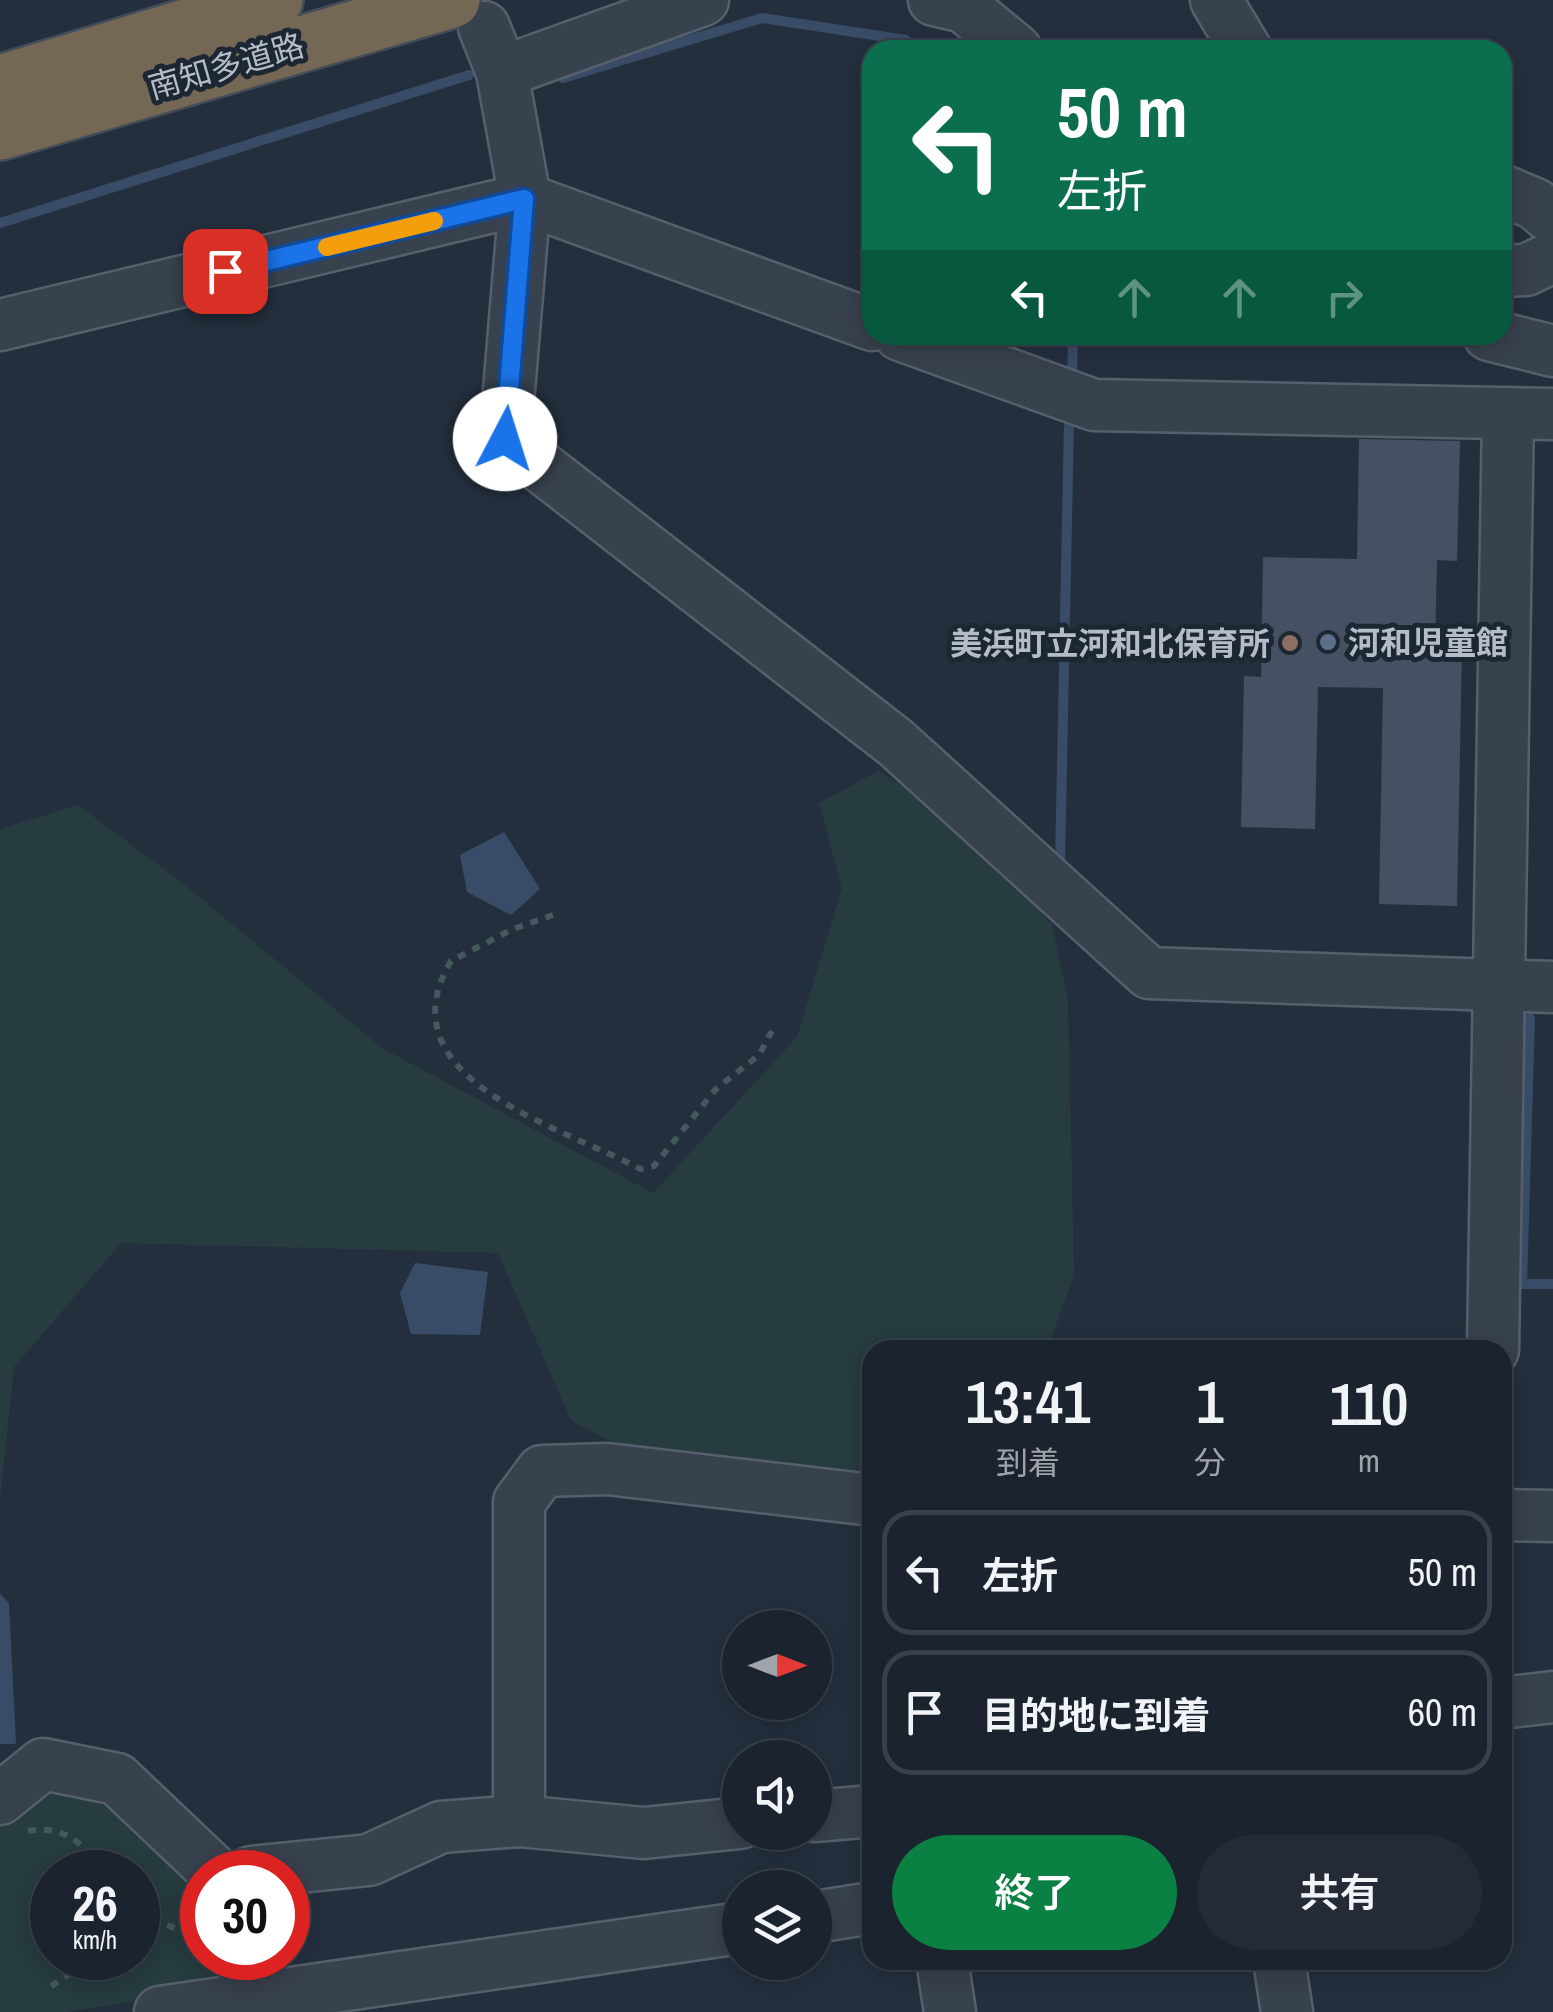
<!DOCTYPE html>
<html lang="ja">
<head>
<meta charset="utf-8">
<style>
	body { margin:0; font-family:"Archivo Narrow","Noto Sans JP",sans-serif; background:#242b36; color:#f1f3f6; height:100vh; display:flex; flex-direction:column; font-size:38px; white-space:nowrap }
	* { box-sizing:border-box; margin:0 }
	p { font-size:32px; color:#a0a4aa }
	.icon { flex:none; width:55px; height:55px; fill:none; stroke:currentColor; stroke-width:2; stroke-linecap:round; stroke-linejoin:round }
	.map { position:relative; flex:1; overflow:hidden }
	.panel { position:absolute; left:862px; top:1340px; width:650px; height:630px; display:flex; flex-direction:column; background:#1b232e; border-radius:30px; box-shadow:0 5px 25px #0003,0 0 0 2px #39404a }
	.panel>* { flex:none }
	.top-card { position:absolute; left:862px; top:40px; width:650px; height:305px; border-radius:30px; box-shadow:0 5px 25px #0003,0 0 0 2px #39404a; background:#0b6e4f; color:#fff; overflow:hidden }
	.needle { width:65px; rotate:90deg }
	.fabs { position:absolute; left:722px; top:1610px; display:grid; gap:20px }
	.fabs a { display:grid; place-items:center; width:110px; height:110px; border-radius:50%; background:#1b232e; box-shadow:0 5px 25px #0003,0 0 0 2px #39404a; font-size:50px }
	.speed { position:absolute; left:30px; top:1850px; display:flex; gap:20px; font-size:50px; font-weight:700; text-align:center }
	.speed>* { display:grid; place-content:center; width:130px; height:130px; border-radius:50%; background:#1b232e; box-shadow:0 5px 25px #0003,0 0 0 2px #39404a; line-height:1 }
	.speed small { font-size:25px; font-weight:400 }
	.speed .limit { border:15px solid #d22; background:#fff; color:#111 }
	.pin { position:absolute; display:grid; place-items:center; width:85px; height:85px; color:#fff; margin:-42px; border-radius:20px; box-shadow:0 5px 15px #0006 }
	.me { position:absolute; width:110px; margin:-55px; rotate:5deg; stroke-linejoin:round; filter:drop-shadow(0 0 8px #0008) }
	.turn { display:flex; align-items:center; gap:35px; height:210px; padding:0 30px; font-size:45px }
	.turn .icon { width:130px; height:130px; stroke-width:2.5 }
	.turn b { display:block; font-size:70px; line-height:85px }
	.lanes { display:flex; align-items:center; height:95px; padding:0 30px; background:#0003; justify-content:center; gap:50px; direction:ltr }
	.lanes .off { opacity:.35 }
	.eta { display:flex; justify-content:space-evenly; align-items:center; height:170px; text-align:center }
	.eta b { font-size:60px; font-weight:600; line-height:70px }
	.cta { display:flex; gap:20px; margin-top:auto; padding:20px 30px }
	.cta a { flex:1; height:115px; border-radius:60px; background:#0b8043; color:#fff; font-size:40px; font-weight:600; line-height:115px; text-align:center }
	.cta a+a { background:#242b36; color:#f1f3f6 }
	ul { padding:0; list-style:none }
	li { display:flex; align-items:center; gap:30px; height:125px; margin:0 20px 15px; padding:0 10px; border:5px solid #39404a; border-radius:30px }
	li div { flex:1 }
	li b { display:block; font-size:38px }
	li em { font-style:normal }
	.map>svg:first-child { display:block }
	.green { fill:#263c3f; fill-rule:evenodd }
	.water { fill:#394c67 }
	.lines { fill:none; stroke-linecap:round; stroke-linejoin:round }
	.stream { stroke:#394c67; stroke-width:10 }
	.building { fill:#455162 }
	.minor-casing { stroke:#565f6c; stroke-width:55 }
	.highway-casing { stroke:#434c59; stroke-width:60 }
	.path { stroke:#44595c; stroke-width:6; stroke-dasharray:8 8; stroke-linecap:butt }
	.minor { stroke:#38414e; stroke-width:50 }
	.highway { stroke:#746855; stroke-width:55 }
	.route-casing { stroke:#114b97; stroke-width:25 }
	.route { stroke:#1a73e8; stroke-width:18 }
	.slow { stroke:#f59e0b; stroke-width:18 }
	.service-dot { fill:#5c6f8a; stroke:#1d2633; stroke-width:4 }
	.education-dot { fill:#8d6e63; stroke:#1d2633; stroke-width:4 }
	.labels { text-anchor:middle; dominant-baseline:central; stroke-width:10; stroke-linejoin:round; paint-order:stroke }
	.street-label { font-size:32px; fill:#b4bcc9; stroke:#1d2633 }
	.poi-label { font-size:32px; font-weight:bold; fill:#b4bcc9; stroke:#1d2633; text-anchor:start }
</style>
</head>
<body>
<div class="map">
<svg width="1553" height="2012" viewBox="0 0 1553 2012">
	<rect width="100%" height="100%" fill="#242f3e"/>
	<g class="green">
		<polygon points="878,771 943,810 1052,925 1068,999 1074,1275 1047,1350 872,1350 872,1474 617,1445 571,1420 498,1253 121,1243 14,1367 0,1500 0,829 78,805 180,881 382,1048 653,1193 797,1037 842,888 819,803"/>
		<path d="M49 1793 104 1802 178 1875 202 1888V1958H239L244 1984 68 2012H0V1817ZM52 1872H138V1958H52Z"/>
	</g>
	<g class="water">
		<polygon points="504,832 540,889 511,915 467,892 460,855"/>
		<polygon points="415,1263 488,1272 480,1335 411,1334 400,1293"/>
		<polygon points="0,1594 9,1603 16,1744 0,1744"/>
	</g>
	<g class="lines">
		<g class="stream">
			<polyline points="563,78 762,18 906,40 915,50"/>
			<polyline points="0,223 469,75"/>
			<polyline points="1072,375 1073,335"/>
			<polyline points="1065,867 1060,863 1069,422"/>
			<polyline points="1530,1018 1522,1284 1553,1284"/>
		</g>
	</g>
	<polygon class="building" points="1359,439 1460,441 1457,561 1437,560 1435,646 1462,646 1457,906 1379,904 1383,688 1318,687 1315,829 1241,827 1244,676 1261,677 1263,557 1357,559"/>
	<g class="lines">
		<defs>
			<g id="minor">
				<polyline points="934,0 964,7 1016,50"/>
				<polyline points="1216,0 1246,50"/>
				<polyline points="484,27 502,72 525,199 505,439 896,743 1149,973 1553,987"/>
				<polyline points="502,72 703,0"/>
				<polyline points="1502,190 1535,204 1553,219"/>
				<polyline points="1502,271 1526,270 1553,257"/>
				<polyline points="0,325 525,199 872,325"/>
				<polyline points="900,335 1094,405 1553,414"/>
				<polyline points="1489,335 1553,351"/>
				<polyline points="1493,1350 1508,413"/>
				<polyline points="1502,1515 1553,1516"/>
				<polyline points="1502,1703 1553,1697"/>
				<polyline points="0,1799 43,1764 117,1779 215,1872"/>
				<polyline points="815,1816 872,1811"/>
				<polyline points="519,1821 519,1502 542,1471 607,1469 872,1500"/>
				<polyline points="251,1872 369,1860 441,1827 519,1821 644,1833 740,1823"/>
				<polyline points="815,1917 872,1908"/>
				<polyline points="942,1960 950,2012"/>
				<polyline points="1279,1960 1287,2012"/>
				<polyline points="160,2012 740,1928"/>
			</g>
			<g id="highway">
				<polyline points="0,83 275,0"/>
				<polyline points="0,132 452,0"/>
			</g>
		</defs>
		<use href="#minor" class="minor-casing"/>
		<use href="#highway" class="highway-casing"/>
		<g class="path">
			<path d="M553 915 513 929 451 961C380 1080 566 1128 640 1169L654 1166 716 1089 759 1055 773 1029"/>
			<path d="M28 1831C64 1824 86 1845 103 1872"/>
			<polyline points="138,1912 201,1940 202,1950"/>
			<polyline points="51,1986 95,1958"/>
		</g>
		<use href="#minor" class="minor"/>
		<use href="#highway" class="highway"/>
	</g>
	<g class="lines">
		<defs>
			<polyline id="route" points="225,271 524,199 505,439"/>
		</defs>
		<use href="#route" class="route-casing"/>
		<use href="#route" class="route"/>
		<polyline class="slow" points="327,247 434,221"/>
	</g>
	<circle class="service-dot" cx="1328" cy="642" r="10"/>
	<circle class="education-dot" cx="1290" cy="643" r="10"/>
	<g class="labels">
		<g class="street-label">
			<text transform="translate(226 66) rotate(-16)">南知多道路</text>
		</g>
		<g class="poi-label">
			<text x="1348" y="642">河和児童館</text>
			<text x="1270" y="643" text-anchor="end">美浜町立河和北保育所</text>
		</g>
	</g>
</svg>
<div class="fabs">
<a><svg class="needle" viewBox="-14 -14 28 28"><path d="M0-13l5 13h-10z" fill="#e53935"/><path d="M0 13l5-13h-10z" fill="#a0a4aa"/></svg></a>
<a><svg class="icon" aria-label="sound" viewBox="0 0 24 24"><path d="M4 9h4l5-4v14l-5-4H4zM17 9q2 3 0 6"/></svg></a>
<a><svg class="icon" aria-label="layers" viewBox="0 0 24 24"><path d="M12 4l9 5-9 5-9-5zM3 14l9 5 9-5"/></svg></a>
</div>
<div class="speed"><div>26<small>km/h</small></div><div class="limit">30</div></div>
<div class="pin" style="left:225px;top:271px;background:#d93025"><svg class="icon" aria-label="arrive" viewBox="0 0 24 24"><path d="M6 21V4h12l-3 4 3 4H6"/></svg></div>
<svg class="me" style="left:505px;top:439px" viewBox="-20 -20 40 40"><circle r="19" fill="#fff"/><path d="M0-13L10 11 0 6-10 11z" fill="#1a73e8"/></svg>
<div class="top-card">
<div class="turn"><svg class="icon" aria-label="left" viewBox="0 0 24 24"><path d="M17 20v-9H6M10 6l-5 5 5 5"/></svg><div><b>50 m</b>左折</div></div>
<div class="lanes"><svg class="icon" aria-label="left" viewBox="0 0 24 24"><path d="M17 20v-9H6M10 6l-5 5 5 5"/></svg><svg class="icon off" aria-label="ahead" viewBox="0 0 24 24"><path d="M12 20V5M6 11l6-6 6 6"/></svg><svg class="icon off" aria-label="ahead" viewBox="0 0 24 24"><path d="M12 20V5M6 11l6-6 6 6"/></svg><svg class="icon off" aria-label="right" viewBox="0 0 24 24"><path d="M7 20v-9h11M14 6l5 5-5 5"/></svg></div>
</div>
<section class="panel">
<div class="eta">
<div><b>13:41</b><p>到着</p></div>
<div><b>1</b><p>分</p></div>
<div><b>110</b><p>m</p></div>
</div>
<ul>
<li><svg class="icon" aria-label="left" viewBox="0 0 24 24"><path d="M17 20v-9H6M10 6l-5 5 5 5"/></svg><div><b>左折</b></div><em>50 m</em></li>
<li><svg class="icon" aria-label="arrive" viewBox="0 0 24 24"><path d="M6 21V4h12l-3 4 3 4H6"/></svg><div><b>目的地に到着</b></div><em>60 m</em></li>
</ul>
<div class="cta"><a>終了</a><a>共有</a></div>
</section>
</div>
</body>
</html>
